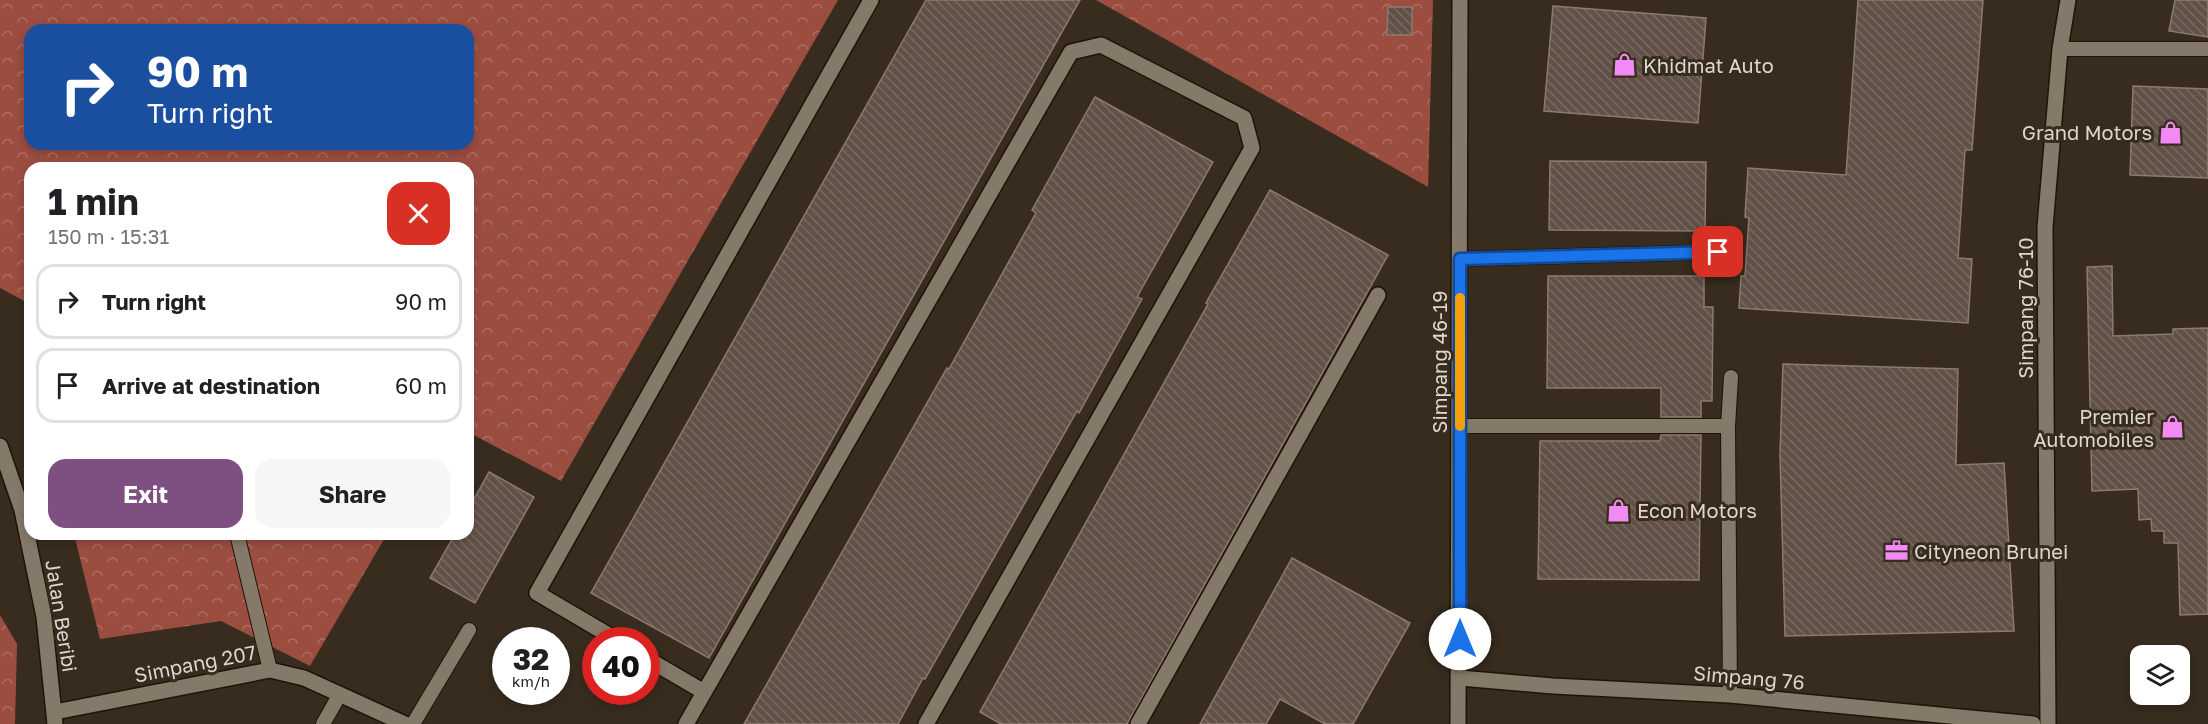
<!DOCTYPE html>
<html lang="en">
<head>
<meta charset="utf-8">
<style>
	body { margin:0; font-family:"Golos Text",sans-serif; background:#f6f6f6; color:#202124; height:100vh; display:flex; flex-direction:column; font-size:22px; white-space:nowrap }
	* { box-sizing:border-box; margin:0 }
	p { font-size:20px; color:#757577 }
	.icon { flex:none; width:33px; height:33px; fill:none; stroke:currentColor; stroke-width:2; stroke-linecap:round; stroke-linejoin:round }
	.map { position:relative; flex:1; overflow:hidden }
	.details { position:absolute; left:24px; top:162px; width:450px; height:378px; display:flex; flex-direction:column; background:#fff; border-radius:18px; box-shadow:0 3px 9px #0003 }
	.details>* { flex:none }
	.hud { position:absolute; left:24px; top:24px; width:450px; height:126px; border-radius:18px; box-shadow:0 3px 9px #0003; background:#1a4fa0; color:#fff; overflow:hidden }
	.fabs { position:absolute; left:2130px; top:645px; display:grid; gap:12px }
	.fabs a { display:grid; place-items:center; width:60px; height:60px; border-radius:12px; background:#fff; box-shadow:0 3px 9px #0003; font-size:30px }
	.speed { position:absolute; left:492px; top:627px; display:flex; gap:12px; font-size:30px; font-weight:700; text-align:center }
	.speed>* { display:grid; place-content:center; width:78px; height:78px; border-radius:50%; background:#fff; box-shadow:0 3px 9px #0003; line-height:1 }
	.speed small { font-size:15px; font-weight:400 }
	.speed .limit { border:9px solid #d22; background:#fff; color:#111 }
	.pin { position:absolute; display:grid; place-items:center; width:51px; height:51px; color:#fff; margin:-26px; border-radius:12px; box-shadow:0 3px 9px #0006 }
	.me { position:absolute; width:66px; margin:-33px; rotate:0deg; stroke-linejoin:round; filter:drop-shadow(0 0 4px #0008) }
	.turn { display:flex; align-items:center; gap:21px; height:126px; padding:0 24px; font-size:27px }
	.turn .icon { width:78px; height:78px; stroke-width:2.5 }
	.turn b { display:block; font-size:42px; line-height:51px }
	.round { display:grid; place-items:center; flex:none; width:63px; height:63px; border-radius:18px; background:#f6f6f6 }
	.overview { display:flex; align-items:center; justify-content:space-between; height:102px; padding:0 24px }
	h1 { font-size:36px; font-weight:700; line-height:45px }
	.cta { display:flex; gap:12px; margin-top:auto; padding:12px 24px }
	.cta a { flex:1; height:69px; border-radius:18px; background:#7e5081; color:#fff; font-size:24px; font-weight:700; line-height:69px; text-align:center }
	.cta a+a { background:#f6f6f6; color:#202124 }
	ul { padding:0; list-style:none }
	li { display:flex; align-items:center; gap:18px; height:75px; margin:0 12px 9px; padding:0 12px; border:3px solid #e0e0e0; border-radius:18px }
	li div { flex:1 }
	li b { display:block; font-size:22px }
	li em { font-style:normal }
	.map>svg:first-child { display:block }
	.forest { fill:url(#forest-crowns); fill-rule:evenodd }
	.building { fill:url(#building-back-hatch); stroke:#8d7a6f; stroke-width:1.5 }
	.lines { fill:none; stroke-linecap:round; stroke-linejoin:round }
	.service-casing { stroke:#1e1407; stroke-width:16 }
	.minor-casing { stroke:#1e1407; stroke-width:18 }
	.tertiary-casing { stroke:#1e1407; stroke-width:18 }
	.secondary-casing { stroke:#1e1407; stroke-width:18 }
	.service { stroke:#857969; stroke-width:14 }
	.minor { stroke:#857969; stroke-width:15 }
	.tertiary { stroke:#857969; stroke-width:15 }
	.secondary { stroke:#857969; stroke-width:15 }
	.route-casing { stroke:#114b97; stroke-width:15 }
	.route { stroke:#1a73e8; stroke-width:10 }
	.slow { stroke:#f59e0b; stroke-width:10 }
	.labels { text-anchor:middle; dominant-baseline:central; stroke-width:6; stroke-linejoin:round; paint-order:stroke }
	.poi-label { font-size:20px; fill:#ded7cf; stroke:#372c1e; text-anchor:start }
	.street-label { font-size:20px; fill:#ded7cf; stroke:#372c1e }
</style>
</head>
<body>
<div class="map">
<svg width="2208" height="724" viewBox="0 0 2208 724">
	<defs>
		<pattern id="forest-crowns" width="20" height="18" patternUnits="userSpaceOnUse" patternTransform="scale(1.5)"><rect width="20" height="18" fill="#9b4d40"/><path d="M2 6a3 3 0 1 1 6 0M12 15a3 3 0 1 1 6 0" fill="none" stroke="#ad6e63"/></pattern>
		<pattern id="building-back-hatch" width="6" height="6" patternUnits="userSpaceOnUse" patternTransform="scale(1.5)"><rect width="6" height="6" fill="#625147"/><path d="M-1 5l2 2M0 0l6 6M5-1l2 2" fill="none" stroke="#786960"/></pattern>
	</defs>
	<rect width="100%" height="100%" fill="#372c1e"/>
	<g class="forest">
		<path d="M0 0H838L561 481 468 432V168H30V304L0 288ZM30 30H468V144H30Z"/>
		<polygon points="1096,0 1433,0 1428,187"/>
		<polygon points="74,534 387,534 310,666 221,621 100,639"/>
		<polygon points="0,615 17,644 15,724 0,724"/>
	</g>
	<g class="building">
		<polygon points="926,0 1080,0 709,658 591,593"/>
		<polygon points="1858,0 1983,0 1972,150 1965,150 1958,258 1972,259 1968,323 1739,308 1741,276 1745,276 1749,218 1745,217 1748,168 1846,175"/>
		<polygon points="2175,0 2208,0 2208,37 2169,31"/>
		<polygon points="1553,6 1706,18 1698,123 1544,111"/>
		<polygon points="1388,7 1412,7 1412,35 1387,35"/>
		<polygon points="2133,86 2208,89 2208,178 2130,175"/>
		<polygon points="1095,97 1213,162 1137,297 1142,299 1079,413 1077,411 925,679 923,678 898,724 744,724 947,368 949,369 1036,213 1032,210"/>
		<polygon points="1550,161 1706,162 1705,231 1549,230"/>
		<polygon points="1270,190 1388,255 1127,724 1001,724 980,712 1208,304 1206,303"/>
		<polygon points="2112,266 2113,336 2173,334 2173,329 2208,328 2208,614 2180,615 2178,543 2164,543 2164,531 2152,531 2151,519 2139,520 2138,489 2092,491 2087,267"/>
		<polygon points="1548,276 1704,276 1704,307 1713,307 1712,401 1701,401 1701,417 1661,417 1661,388 1547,388"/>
		<polygon points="1783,364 1958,369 1956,465 2004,463 2014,631 1785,636 1780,454"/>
		<polygon points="1661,435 1701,435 1699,580 1538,579 1540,441 1660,441"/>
		<polygon points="489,472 534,497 475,603 430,578 455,534 468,534 468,510"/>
		<polygon points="1292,558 1410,623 1353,724 1325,724 1280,699 1266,724 1200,724"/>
	</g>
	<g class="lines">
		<defs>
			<g id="service">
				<polyline points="2060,49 2208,49"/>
				<polyline points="1460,259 1718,252"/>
				<polyline points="1460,426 1728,426 1730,695"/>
				<polyline points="1728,426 1731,377"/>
				<polyline points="237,534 270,670"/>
				<polyline points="323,724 340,694"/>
				<polyline points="413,724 469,630"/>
			</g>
			<g id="minor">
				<polyline points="617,640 537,593 871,0"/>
				<polyline points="646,658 704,692"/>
				<polyline points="1460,678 1553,686 1730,695 2033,724"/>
				<polyline points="55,712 270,670 304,678 405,724"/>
				<polyline points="686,724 1071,52 1101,45 1244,118 1252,148 926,724"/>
				<polyline points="1138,724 1378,295"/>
				<polyline points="2048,724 2045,227 2060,49 2068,0"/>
			</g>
			<polyline id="tertiary" points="1458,724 1460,0"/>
			<polyline id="secondary" points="0,446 22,510 44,617 55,724"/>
		</defs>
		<use href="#service" class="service-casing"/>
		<use href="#minor" class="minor-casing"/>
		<use href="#tertiary" class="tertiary-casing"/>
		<use href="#secondary" class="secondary-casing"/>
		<use href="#service" class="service"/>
		<use href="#minor" class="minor"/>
		<use href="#tertiary" class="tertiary"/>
		<use href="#secondary" class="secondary"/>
	</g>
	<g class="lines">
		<defs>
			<polyline id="route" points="1460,639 1460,259 1718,252"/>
		</defs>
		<use href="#route" class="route-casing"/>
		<use href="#route" class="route"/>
		<polyline class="slow" points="1460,426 1460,298"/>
	</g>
	<defs>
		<symbol id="shop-bare" viewBox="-9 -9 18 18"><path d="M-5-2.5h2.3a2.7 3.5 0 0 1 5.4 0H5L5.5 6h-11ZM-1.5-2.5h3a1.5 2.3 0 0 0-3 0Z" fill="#f28af3" stroke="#372c1e" stroke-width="2.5" paint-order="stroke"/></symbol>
		<symbol id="office-bare" viewBox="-9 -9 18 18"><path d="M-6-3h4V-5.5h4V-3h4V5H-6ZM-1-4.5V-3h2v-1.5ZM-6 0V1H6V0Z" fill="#f28af3" stroke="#372c1e" stroke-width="2.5" paint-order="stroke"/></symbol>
	</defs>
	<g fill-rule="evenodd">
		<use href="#shop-bare" x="1608" y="48" width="33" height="33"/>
		<use href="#shop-bare" x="2154" y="116" width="33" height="33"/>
		<use href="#shop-bare" x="2156" y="410" width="33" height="33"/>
		<use href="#shop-bare" x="1602" y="494" width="33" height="33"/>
		<use href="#office-bare" x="1880" y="534" width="33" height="33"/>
	</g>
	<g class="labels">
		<g class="poi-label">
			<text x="1643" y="65">Khidmat Auto</text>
			<text x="2152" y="132" text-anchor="end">Grand Motors</text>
			<text x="2154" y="416" text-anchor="end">Premier<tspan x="2154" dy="23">Automobiles</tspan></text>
			<text x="1637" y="510">Econ Motors</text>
			<text x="1914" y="551">Cityneon Brunei</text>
		</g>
		<g class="street-label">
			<text transform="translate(2025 308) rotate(-90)">Simpang 76-10</text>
			<text transform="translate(1439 362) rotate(-90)">Simpang 46-19</text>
			<text transform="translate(62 616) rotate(81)">Jalan Beribi</text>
			<text transform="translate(195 663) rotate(-11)">Simpang 207</text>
			<text transform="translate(1749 677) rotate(5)">Simpang 76</text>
		</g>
	</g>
</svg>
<div class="fabs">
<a><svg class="icon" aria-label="layers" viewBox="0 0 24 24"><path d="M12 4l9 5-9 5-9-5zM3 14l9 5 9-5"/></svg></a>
</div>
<div class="speed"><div>32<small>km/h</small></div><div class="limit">40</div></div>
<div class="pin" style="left:1718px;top:252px;background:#d93025"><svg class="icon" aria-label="arrive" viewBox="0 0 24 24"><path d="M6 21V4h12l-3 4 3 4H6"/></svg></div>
<svg class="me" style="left:1460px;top:639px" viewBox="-20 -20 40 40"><circle r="19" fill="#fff"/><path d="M0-13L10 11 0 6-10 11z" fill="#1a73e8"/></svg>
<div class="hud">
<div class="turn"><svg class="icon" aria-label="right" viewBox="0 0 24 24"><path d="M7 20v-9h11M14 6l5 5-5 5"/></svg><div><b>90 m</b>Turn right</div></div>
</div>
<section class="details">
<div class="overview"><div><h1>1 min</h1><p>150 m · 15:31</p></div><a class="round" style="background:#d93025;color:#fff"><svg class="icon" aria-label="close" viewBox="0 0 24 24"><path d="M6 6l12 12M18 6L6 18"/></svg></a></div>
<ul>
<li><svg class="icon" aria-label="right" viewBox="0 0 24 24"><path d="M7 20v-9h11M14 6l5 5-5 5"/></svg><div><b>Turn right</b></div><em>90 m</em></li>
<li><svg class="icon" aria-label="arrive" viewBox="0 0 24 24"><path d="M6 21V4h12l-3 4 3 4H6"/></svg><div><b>Arrive at destination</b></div><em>60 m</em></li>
</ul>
<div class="cta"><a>Exit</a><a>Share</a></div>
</section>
</div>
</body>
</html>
